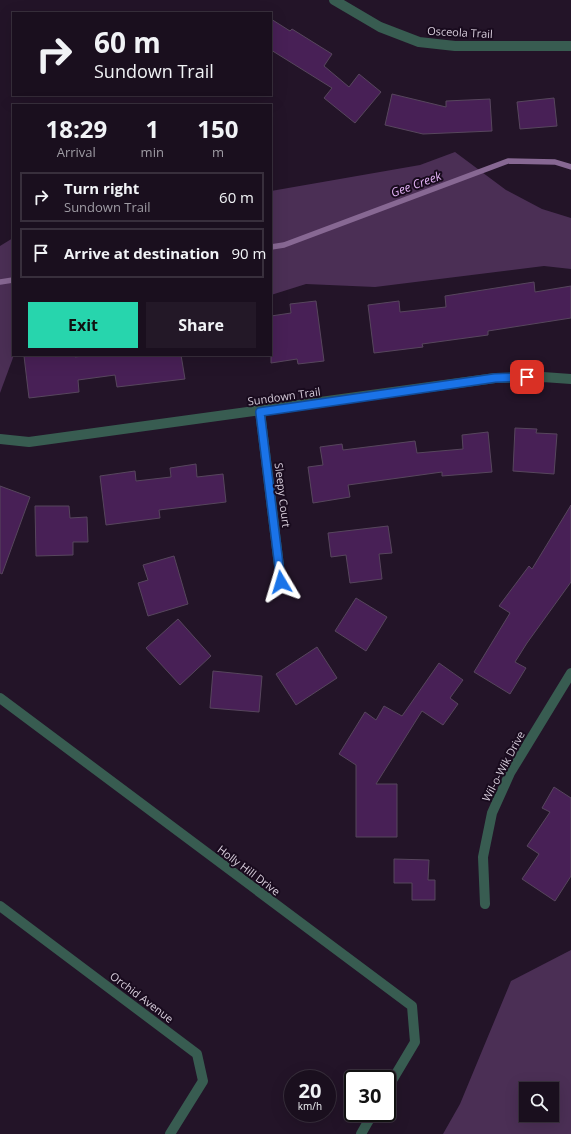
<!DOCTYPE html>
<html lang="en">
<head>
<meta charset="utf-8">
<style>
	body { margin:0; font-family:"Open Sans",sans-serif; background:#231827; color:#f1f3f6; height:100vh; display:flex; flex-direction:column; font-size:15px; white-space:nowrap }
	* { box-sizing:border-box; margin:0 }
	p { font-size:13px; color:#9f9ca4 }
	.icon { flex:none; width:22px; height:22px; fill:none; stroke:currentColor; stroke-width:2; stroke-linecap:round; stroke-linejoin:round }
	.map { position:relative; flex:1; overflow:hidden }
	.sheet { position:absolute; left:12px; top:104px; width:260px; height:252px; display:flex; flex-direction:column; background:#1a0f1e; border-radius:0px; box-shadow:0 4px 16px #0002,0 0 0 1px #382f3c }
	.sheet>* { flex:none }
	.banner { position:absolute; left:12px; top:12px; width:260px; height:84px; border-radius:0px; box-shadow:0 4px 16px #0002,0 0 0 1px #382f3c; background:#1a0f1e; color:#f1f3f6; overflow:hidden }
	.buttons { position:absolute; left:519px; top:1082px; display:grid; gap:8px }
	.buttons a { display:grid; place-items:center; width:40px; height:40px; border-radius:0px; background:#1a0f1e; box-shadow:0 4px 16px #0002,0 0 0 1px #382f3c; font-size:20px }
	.speed { position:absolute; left:284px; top:1070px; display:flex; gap:8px; font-size:20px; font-weight:700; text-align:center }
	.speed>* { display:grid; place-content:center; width:52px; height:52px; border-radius:50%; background:#1a0f1e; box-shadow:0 4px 16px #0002,0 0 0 1px #382f3c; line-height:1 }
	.speed small { font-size:10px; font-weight:400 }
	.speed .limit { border:2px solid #111; border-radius:6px; background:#fff; color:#111 }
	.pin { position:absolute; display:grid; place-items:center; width:34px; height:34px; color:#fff; margin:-17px; border-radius:8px; box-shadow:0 2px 6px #0006 }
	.me { position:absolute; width:44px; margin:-22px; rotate:353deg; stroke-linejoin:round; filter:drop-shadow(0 0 3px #0008) }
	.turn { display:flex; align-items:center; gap:14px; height:84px; padding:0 16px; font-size:18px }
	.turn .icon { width:52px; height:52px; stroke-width:2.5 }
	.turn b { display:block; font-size:28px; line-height:34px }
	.eta { display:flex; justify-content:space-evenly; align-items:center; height:68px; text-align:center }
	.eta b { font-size:24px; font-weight:700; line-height:28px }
	.action { display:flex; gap:8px; margin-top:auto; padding:8px 16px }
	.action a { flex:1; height:46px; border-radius:0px; background:#27d5ad; color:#111; font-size:16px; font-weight:700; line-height:46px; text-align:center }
	.action a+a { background:#231827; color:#f1f3f6 }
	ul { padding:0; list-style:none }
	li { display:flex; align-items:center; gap:12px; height:50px; margin:0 8px 6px; padding:0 8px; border:2px solid #382f3c; border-radius:0px }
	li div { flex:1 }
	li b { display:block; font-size:15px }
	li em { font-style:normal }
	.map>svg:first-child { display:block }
	.green { fill:#4b2f55; fill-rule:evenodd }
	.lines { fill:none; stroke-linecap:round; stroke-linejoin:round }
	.stream { stroke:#876893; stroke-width:5.5 }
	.building { fill:#482056; stroke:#57465d }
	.minor { stroke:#385c51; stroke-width:10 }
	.route-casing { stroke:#114b97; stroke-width:10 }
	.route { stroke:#1a73e8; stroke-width:7 }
	.labels { text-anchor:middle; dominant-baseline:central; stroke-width:4; stroke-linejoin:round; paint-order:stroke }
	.street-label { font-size:11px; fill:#d7cddb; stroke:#190b1e }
	.water-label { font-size:12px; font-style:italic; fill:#e3b2f5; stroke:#190b1e }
</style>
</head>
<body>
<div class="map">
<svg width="571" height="1134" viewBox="0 0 571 1134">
	<rect width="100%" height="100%" fill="#231428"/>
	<g class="green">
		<polygon points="455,152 506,190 542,209 571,218 571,269 544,266 375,287 306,284 271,295 271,191 420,165"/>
		<polygon points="13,238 14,355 0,393 0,246"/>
		<path d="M571 950V1134H443L460 1104 511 981ZM526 1089H552V1115H526Z"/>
	</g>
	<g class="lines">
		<g class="stream">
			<polyline points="271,247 284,245 508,161 555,162 571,167"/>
			<polyline points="0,282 13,280"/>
		</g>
	</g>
	<g class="building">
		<polygon points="271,19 290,31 292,29 332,54 324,66 349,87 359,74 381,92 355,123 324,98 332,88 271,50"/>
		<polygon points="392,94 446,107 446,101 490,99 492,131 423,134 385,125"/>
		<polygon points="554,98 557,126 520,129 517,102"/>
		<polygon points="534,282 535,292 571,286 571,318 488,331 488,335 422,344 423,347 374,353 368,305 399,301 400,312 446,307 445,296"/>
		<polygon points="316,301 324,361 298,364 297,359 271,363 271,316 291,313 290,304"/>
		<polygon points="35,355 75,355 75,357 91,355 181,355 185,379 117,387 115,375 78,380 79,392 29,398 24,356"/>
		<polygon points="515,428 537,429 536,433 557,434 554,474 513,471"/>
		<polygon points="488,432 492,472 442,476 442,472 348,485 350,497 313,503 308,467 323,465 320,447 342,444 343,450 415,441 417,453 463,449 462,435"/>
		<polygon points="196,464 197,477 223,474 226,502 159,510 160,518 106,525 100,476 135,471 136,481 171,477 170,468"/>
		<polygon points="0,486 30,497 2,574 0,573"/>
		<polygon points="571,505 571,582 527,643 515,662 526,668 510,694 474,672 510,613 499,606 529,566 532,569"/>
		<polygon points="35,506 69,506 70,518 87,517 88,542 73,542 73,555 36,556"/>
		<polygon points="388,526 392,553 379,554 382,579 350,583 346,555 331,557 328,533"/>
		<polygon points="174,556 188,604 148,616 138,583 148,580 143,565"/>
		<polygon points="356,598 387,617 366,651 335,631"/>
		<polygon points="178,619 211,656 180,685 146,648"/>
		<polygon points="317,647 337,678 296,705 276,674"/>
		<polygon points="439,663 463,680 450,698 458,704 443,725 422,711 376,784 397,784 397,837 356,837 356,765 339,754 365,712 376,720 384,706 402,716"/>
		<polygon points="213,671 262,676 259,712 210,708"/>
		<polygon points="554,787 571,798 571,876 555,901 522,879 539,854 527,846 550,812 542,808"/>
		<polygon points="394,859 429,860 428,880 435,880 435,900 412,900 412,883 394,883"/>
	</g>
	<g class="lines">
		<g class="minor">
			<polyline points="334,0 380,27 419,42 455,46 571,46"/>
			<polyline points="260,411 281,582"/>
			<polyline points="0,439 29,442 495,378 543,377 571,379"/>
			<polyline points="0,698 412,1006 415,1042 387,1089"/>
			<polyline points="485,904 483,857 492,813 510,773 571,673"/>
			<polyline points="0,906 197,1054 203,1081 170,1134"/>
			<polyline points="361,1134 373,1113"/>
		</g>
	</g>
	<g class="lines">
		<defs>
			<polyline id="route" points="281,582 260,412 495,378 527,377"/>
		</defs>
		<use href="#route" class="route-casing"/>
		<use href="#route" class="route"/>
	</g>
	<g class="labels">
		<g class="street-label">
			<text transform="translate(460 32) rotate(3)">Osceola Trail</text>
			<text transform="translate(284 396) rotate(-8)">Sundown Trail</text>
			<text transform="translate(283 495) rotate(83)">Sleepy Court</text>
			<text transform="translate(503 766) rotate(-62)">Wil-o-Wik Drive</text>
			<text transform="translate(249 870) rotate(37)">Holly Hill Drive</text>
			<text transform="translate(142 997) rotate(37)">Orchid Avenue</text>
		</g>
		<g class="water-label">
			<text transform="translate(416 184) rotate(-20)">Gee Creek</text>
		</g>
	</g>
</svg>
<div class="buttons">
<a><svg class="icon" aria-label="search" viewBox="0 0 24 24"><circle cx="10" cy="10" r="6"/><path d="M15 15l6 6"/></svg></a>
</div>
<div class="speed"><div>20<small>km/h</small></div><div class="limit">30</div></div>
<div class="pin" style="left:527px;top:377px;background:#d93025"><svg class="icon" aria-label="arrive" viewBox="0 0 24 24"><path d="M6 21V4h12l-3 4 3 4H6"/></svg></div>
<svg class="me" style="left:281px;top:582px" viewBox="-20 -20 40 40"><path d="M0-17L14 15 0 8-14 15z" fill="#1a73e8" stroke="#fff" stroke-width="4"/></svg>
<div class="banner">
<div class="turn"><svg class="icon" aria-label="right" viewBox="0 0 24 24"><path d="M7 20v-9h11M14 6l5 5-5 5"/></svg><div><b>60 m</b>Sundown Trail</div></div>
</div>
<section class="sheet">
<div class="eta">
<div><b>18:29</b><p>Arrival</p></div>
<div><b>1</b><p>min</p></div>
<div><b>150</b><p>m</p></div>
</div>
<ul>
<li><svg class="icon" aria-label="right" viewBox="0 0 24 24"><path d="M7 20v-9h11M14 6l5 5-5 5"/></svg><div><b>Turn right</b><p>Sundown Trail</p></div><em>60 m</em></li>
<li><svg class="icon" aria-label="arrive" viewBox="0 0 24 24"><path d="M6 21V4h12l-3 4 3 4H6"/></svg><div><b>Arrive at destination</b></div><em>90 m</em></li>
</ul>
<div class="action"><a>Exit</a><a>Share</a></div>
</section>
</div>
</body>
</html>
